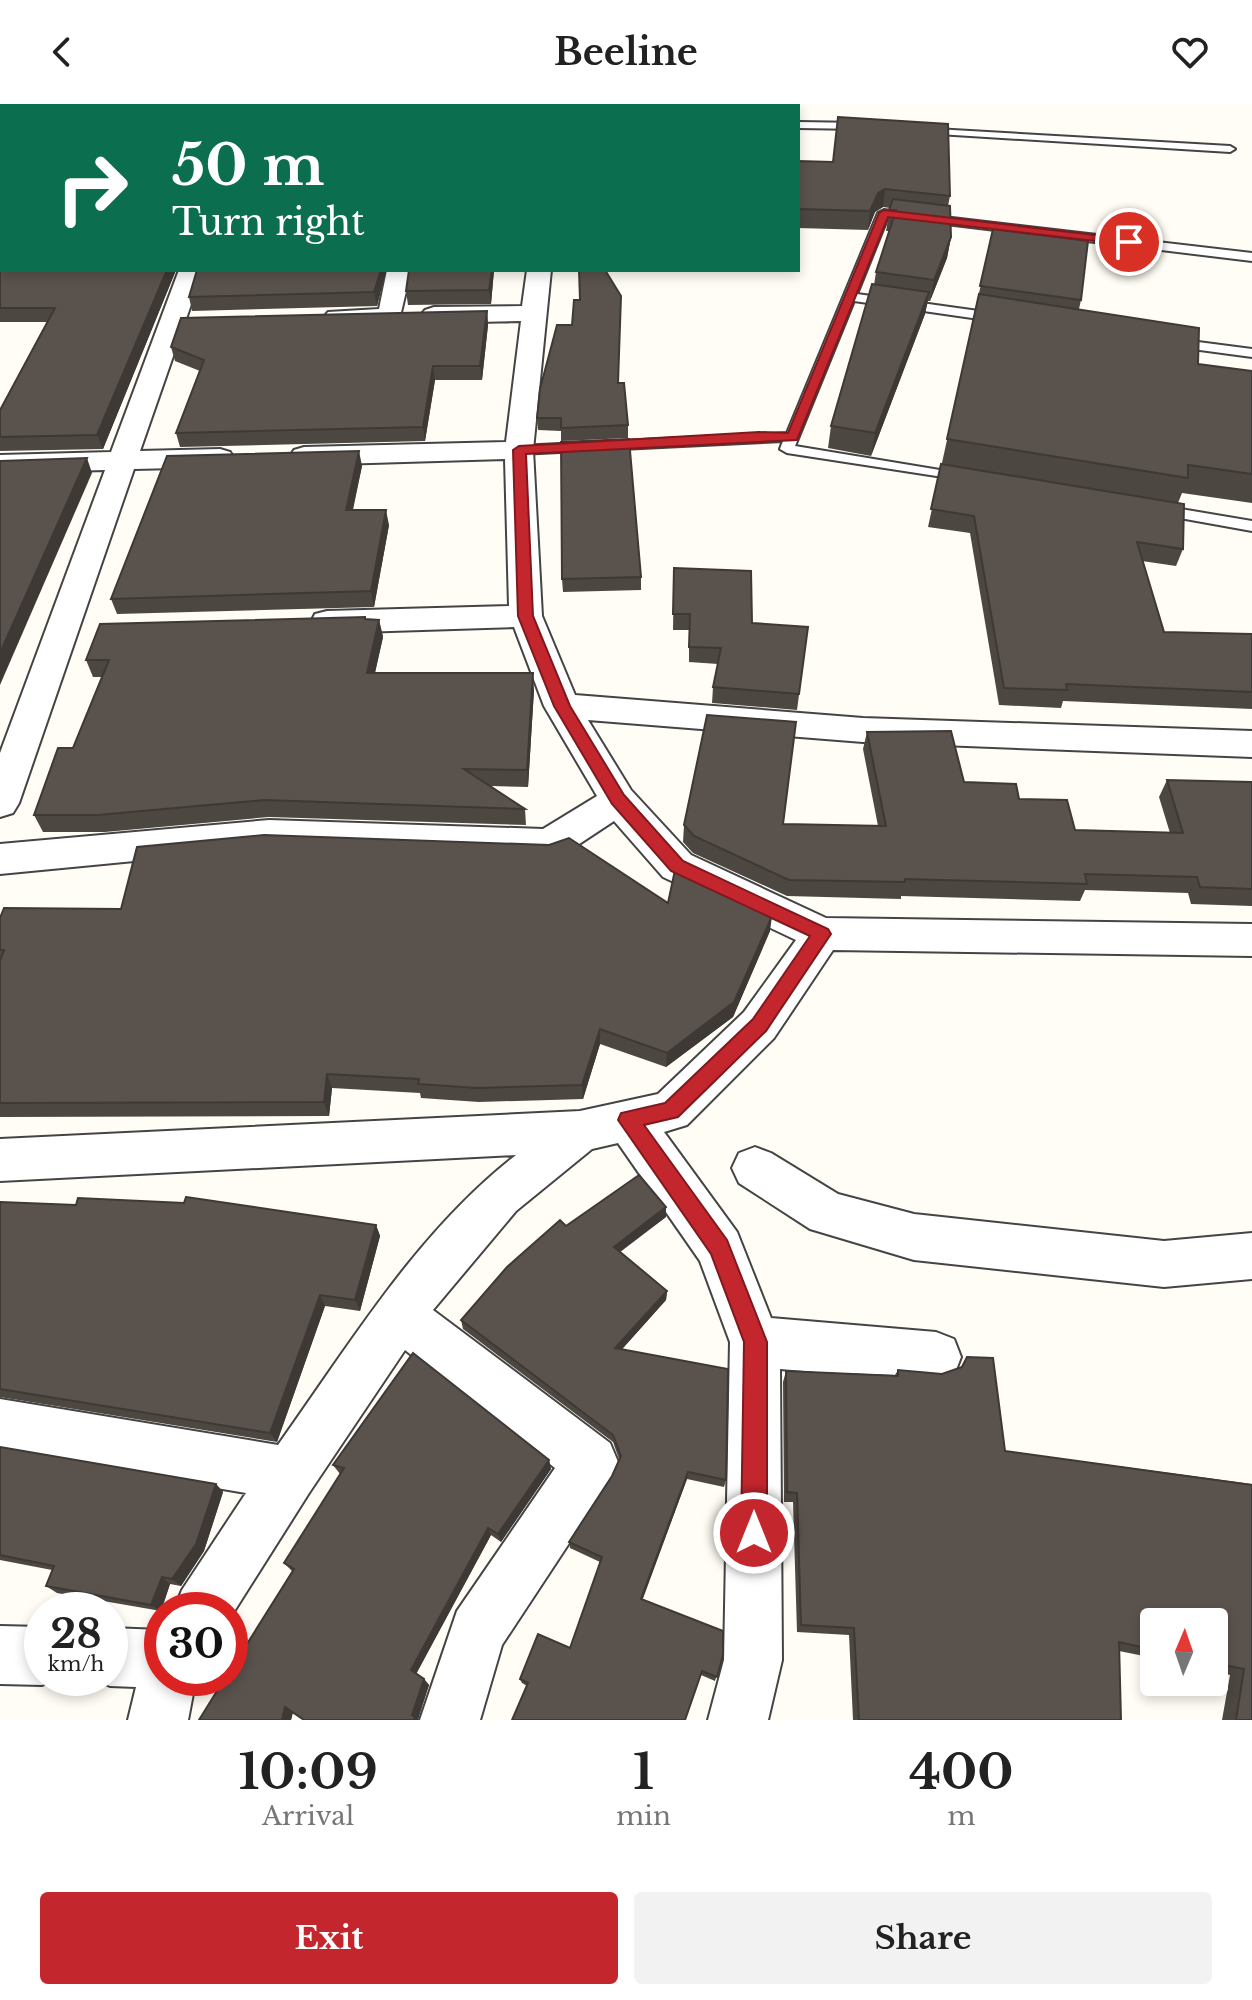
<!DOCTYPE html>
<html lang="en">
<head>
<meta charset="utf-8">
<style>
	body { margin:0; font-family:"Libre Baskerville",serif; background:#f2f2f2; color:#222; height:100vh; display:flex; flex-direction:column; font-size:30px; white-space:nowrap }
	* { box-sizing:border-box; margin:0 }
	p { font-size:26px; color:#767676 }
	.icon { flex:none; width:44px; height:44px; fill:none; stroke:currentColor; stroke-width:2; stroke-linecap:round; stroke-linejoin:round }
	.map { position:relative; height:1616px; overflow:hidden }
	.side { display:flex; flex-direction:column; background:#fff; flex:1 }
	.side>* { flex:none }
	.banner { position:absolute; left:0px; top:0px; width:800px; height:168px; box-shadow:0 4px 12px #0003; background:#0b6e4f; color:#fff; overflow:hidden }
	.needle { width:52px; rotate:2deg }
	.fabs { position:absolute; left:1140px; top:1504px; display:grid; gap:16px }
	.fabs a { display:grid; place-items:center; width:88px; height:88px; border-radius:8px; background:#fff; box-shadow:0 4px 12px #0003; font-size:40px }
	.speed { position:absolute; left:24px; top:1488px; display:flex; gap:16px; font-size:40px; font-weight:700; text-align:center }
	.speed>* { display:grid; place-content:center; width:104px; height:104px; border-radius:50%; background:#fff; box-shadow:0 4px 12px #0003; line-height:1 }
	.speed small { font-size:20px; font-weight:400 }
	.speed .limit { border:12px solid #d22; background:#fff; color:#111 }
	.pin { position:absolute; display:grid; place-items:center; width:68px; height:68px; color:#fff; margin:-34px; border:4px solid #fff; border-radius:50%; box-shadow:0 2px 8px #0007 }
	.me { position:absolute; width:88px; margin:-44px; rotate:0deg; stroke-linejoin:round; filter:drop-shadow(0 0 6px #0008) }
	.turn { display:flex; align-items:center; gap:28px; height:168px; padding:0 40px; font-size:36px }
	.turn .icon { width:104px; height:104px; stroke-width:2.5 }
	.turn b { display:block; font-size:56px; line-height:68px }
	.eta { display:flex; justify-content:space-evenly; align-items:center; height:136px; text-align:center }
	.eta b { font-size:48px; font-weight:700; line-height:56px }
	.cta { display:flex; gap:16px; margin-top:auto; padding:16px 40px }
	.cta a { flex:1; height:92px; border-radius:8px; background:#c4262e; color:#fff; font-size:32px; font-weight:700; line-height:92px; text-align:center }
	.cta a+a { background:#f2f2f2; color:#222 }
	header { display:flex; justify-content:space-between; align-items:center; height:104px; padding:0 40px; background:#fff; font-size:36px; font-weight:700 }
	.map>svg:first-child { display:block }
	.lines { fill:none; stroke-linecap:round; stroke-linejoin:round }
	.service-casing { stroke:#444; stroke-width:4 }
	.minor-casing { stroke:#444; stroke-width:4 }
	.service { fill:#fff; fill-rule:evenodd }
	.minor { fill:#fff; fill-rule:evenodd }
	.wall { fill:#4d4742 }
	.shaded-wall { fill:#3f3936 }
	.building { fill:#5a524d; stroke:#3f3936; stroke-width:2 }
	.route { fill:#c4262e; stroke:#7f191e; stroke-width:2 }
</style>
</head>
<body>
<header><svg class="icon" aria-label="back" viewBox="0 0 24 24"><path d="M15 5l-7 7 7 7"/></svg>Beeline<svg class="icon" aria-label="heart" viewBox="0 0 24 24"><path d="M12 20l-8-8c-3-5 5-10 8-4 3-6 11-1 8 4z"/></svg></header>
<div class="map">
<svg width="1252" height="1616" viewBox="0 0 1252 1616">
	<rect width="100%" height="100%" fill="#fffdf5"/>
	<g class="lines">
		<defs>
			<g id="service">
				<polygon points="798,18 862,19 867,22 862,25 798,24"/>
				<polygon points="918,24 1230,42 1235,45 1230,48 922,29 918,28"/>
				<polygon points="884,106 1252,149 1252,157 888,113 857,190 1000,210 1006,214 1000,218 854,197 795,342 964,370 971,374 969,377 787,349 780,345 783,337 519,350 512,346 519,342 787,329 878,109"/>
				<polygon points="1175,235 1252,245 1252,253 1170,242 1168,239"/>
				<polygon points="1157,401 1252,417 1252,427 1152,409 1152,403"/>
			</g>
			<g id="minor">
				<rect x="660" y="0" width="20" height="2"/>
				<polygon points="179,166 203,166 140,347 220,345 230,348 234,354 230,360 220,363 134,365 19,699 13,709 0,713 0,649 105,366 0,369 0,351 111,348"/>
				<polygon points="387,166 411,166 399,217 328,218 324,213 328,208 379,205"/>
				<path d="M527 166H551L533 346 542 512 575 591 863 614 1252 627V653L863 638 588 616 631 686 691 751 826 814 1252 820V852L833 846 774 934 687 1021 664 1028 737 1128 771 1214 936 1228 954 1235 961 1253 954 1271 936 1278 780 1265 782 1556 768 1616H708L724 1556 730 1238 700 1157 618 1039 592 1045 516 1107 433 1206 610 1339 618 1358 610 1377 502 1541 480 1616H420L457 1507 555 1364 405 1246 309 1389 230 1514V1506H174L182 1486 246 1389 0 1347V1295L278 1341C350 1240 417 1128 516 1051L0 1077V1035L580 1007 658 990 744 908 796 836 663 773 614 717 564 750 550 754 269 744 0 770V740L269 716 543 725 597 692 544 602 514 523 327 529 315 526 311 518 315 510 327 507 509 502 505 355 304 361 294 358 290 352 294 346 304 343 506 338 521 217 434 219 425 216 421 211 425 206 434 203 522 202Z"/>
				<polygon points="755,1043 771,1049 838,1090 914,1110 1164,1137 1252,1129 1252,1175 1164,1183 914,1156 810,1125 739,1079 732,1064 739,1049"/>
				<polygon points="0,1522 42,1523 42,1574 59,1574 42,1581 0,1580"/>
				<polygon points="110,1524 162,1526 162,1574 196,1574 188,1616 128,1616 136,1583 110,1582 91,1574 110,1574"/>
			</g>
		</defs>
		<use href="#service" class="service-casing"/>
		<use href="#minor" class="minor-casing"/>
		<use href="#service" class="service"/>
		<use href="#minor" class="minor"/>
	</g>
	<g class="wall">
		<polygon points="0,0 645,0 645,2 2,2 176,166 103,345 0,347 0,306 47,218 0,218"/>
		<polygon points="798,57 950,92 948,102 951,133 947,154 930,197 928,197 925,210 871,352 828,344 831,322 874,181 876,168 889,127 886,127 890,104 883,103 875,108 868,126 798,124"/>
		<polygon points="993,125 1081,196 1079,205 1198,260 1252,267 1252,399 1182,389 1178,399 1183,445 1176,462 1142,457 1164,528 1252,530 1252,605 1063,597 1061,604 999,601 970,429 928,423"/>
		<polygon points="197,166 386,166 377,202 192,207 189,193"/>
		<polygon points="494,166 491,200 408,201 406,187"/>
		<polygon points="487,207 488,221 482,276 435,276 425,337 180,343 176,329 200,267 175,257 171,243"/>
		<polygon points="618,279 628,321 628,334 561,337 561,327 538,326 537,314"/>
		<polygon points="362,362 353,406 389,421 374,503 117,510 111,495"/>
		<polygon points="674,464 752,519 808,523 797,606 712,599 713,583 718,560 689,558 689,526 673,526"/>
		<polygon points="641,473 641,486 563,488 562,475"/>
		<polygon points="365,513 366,515 379,516 383,533 375,569 534,586 528,683 491,682 525,705 526,721 269,713 105,728 43,728 34,711 73,644 102,573 93,573 86,556"/>
		<polygon points="867,628 964,678 1019,695 1075,726 1170,729 1159,693 1167,676 1252,678 1252,802 1191,800 1188,789 1085,786 1080,797 901,792 901,795 787,792 693,749 683,738 684,721 783,720 878,722 863,645"/>
		<polygon points="668,799 770,827 733,913 666,963 600,940 583,995 479,998 421,994 420,989 332,984 329,1012 0,1013 0,814 121,805"/>
		<polygon points="0,1098 376,1121 380,1132 360,1207 325,1202 277,1338 0,1293"/>
		<polygon points="666,1103 666,1113 620,1147 667,1187 666,1196 622,1245 726,1376 724,1383 687,1375 642,1495 723,1551 715,1577 701,1571 527,1582 522,1579 520,1575 570,1544 600,1458 570,1444 569,1438 612,1372 619,1355 613,1338 463,1225 461,1216 566,1122"/>
		<polygon points="967,1253 1005,1347 1252,1380 1252,1616 1222,1616 1230,1571 1214,1567 1214,1518 1154,1518 1154,1554 1119,1547 1121,1616 853,1616 849,1531 797,1528 793,1398 784,1398 783,1278 786,1267 895,1271 898,1266 942,1270 961,1263"/>
		<polygon points="0,1343 216,1380 223,1388 204,1447 181,1482 170,1480 161,1507 57,1489 46,1482 52,1466 0,1456"/>
		<polygon points="549,1356 551,1365 501,1438 491,1431 416,1570 424,1575 429,1581 417,1615 293,1608 291,1616 199,1616 293,1468 284,1459 340,1370 333,1361"/>
	</g>
	<g class="shaded-wall">
		<polygon points="885,85 883,103 875,108 868,126 870,107 878,89"/>
		<polygon points="951,133 947,154 930,197 934,176"/>
		<polygon points="167,166 176,166 103,345 97,331"/>
		<polygon points="381,166 386,166 377,202 374,188"/>
		<polygon points="492,166 494,166 491,200 489,186"/>
		<polygon points="929,188 925,210 871,352 875,329"/>
		<polygon points="487,207 488,221 482,276 480,262"/>
		<polygon points="433,262 435,276 425,337 423,323"/>
		<polygon points="359,347 362,362 349,421 346,406"/>
		<polygon points="87,354 92,369 0,581 0,549"/>
		<polygon points="386,406 389,421 374,503 371,487"/>
		<polygon points="379,516 383,533 371,586 367,569"/>
		<polygon points="533,569 534,586 528,683 527,666"/>
		<polygon points="772,812 770,827 733,913 666,963 667,949"/>
		<polygon points="600,925 600,940 583,995 582,981"/>
		<polygon points="327,970 332,984 329,1012 324,998"/>
		<polygon points="666,1103 666,1113 615,1152 614,1143"/>
		<polygon points="376,1121 380,1132 360,1207 355,1196"/>
		<polygon points="667,1187 666,1196 616,1252 615,1244"/>
		<polygon points="320,1191 325,1202 277,1338 270,1329"/>
		<polygon points="549,1356 551,1365 501,1438 498,1430"/>
		<polygon points="688,1368 687,1375 641,1500 641,1495"/>
		<polygon points="216,1380 223,1388 204,1447 181,1482 172,1475"/>
		<polygon points="488,1424 491,1431 415,1572 411,1566"/>
		<polygon points="162,1473 170,1480 161,1507 151,1501"/>
		<polygon points="424,1575 429,1581 418,1616 414,1616 412,1611"/>
		<polygon points="285,1603 293,1608 291,1616 282,1616"/>
	</g>
	<g class="building">
		<polygon points="0,0 643,0 642,2 2,2 2,166 167,166 97,331 0,333 0,306 55,204 0,204"/>
		<polygon points="838,13 948,20 950,92 885,85 878,89 870,107 798,105 798,57 833,58"/>
		<polygon points="893,95 950,102 951,133 934,176 876,168 896,106 889,106"/>
		<polygon points="993,125 1088,137 1081,196 980,182"/>
		<polygon points="197,166 381,166 374,188 189,193"/>
		<polygon points="409,166 492,166 489,186 406,187"/>
		<polygon points="579,166 605,166 621,192 618,279 624,279 628,321 561,324 561,314 537,314 540,285 557,221 572,221 574,196 580,196"/>
		<polygon points="872,180 929,188 875,329 831,322"/>
		<polygon points="979,190 1199,224 1198,260 1252,267 1252,370 1188,361 1188,374 947,335"/>
		<polygon points="487,207 480,262 433,262 423,323 176,329 204,256 171,243 181,214"/>
		<polygon points="629,335 641,473 562,475 561,338"/>
		<polygon points="359,347 346,406 386,406 371,487 111,495 167,352"/>
		<polygon points="87,354 0,549 0,357"/>
		<polygon points="941,360 1184,400 1183,445 1137,438 1164,528 1252,530 1252,588 1066,580 1067,586 1004,584 974,412 931,405"/>
		<polygon points="674,464 751,467 752,519 808,523 799,590 713,583 721,544 689,543 690,510 673,510"/>
		<polygon points="365,513 365,515 379,516 367,569 533,569 527,666 464,665 525,705 264,696 97,711 34,711 58,644 73,644 109,556 86,556 100,520"/>
		<polygon points="707,611 796,618 783,720 886,722 867,628 951,627 964,678 1016,680 1019,695 1067,696 1075,726 1183,729 1167,676 1252,678 1252,785 1200,783 1197,773 1085,770 1087,780 905,775 905,778 789,776 694,732 684,721"/>
		<polygon points="264,731 549,741 569,734 668,799 675,766 772,812 734,898 667,949 600,925 582,981 477,984 418,980 419,975 327,970 324,998 0,999 0,857 4,846 0,846 0,814 4,804 121,805 137,743"/>
		<polygon points="639,1071 666,1103 614,1143 667,1187 615,1244 728,1265 726,1376 688,1368 641,1495 723,1527 723,1551 717,1573 702,1567 685,1616 512,1616 528,1579 520,1575 538,1530 570,1544 602,1453 569,1438 612,1372 621,1352 613,1331 461,1216 507,1163 560,1116 566,1122"/>
		<polygon points="186,1093 376,1121 355,1196 320,1191 270,1329 0,1285 0,1098 76,1101 78,1094 184,1099"/>
		<polygon points="413,1249 549,1356 498,1430 488,1424 411,1566 424,1575 412,1611 415,1614 414,1616 304,1616 285,1603 282,1616 199,1616 225,1574 230,1574 230,1567 294,1465 284,1459 344,1364 333,1361"/>
		<polygon points="967,1253 993,1254 1005,1347 1252,1381 1252,1616 1236,1616 1244,1565 1214,1559 1214,1518 1154,1518 1154,1546 1119,1538 1121,1616 859,1616 854,1524 801,1521 797,1389 787,1388 786,1267 898,1272 898,1266 942,1270 962,1263"/>
		<polygon points="0,1343 216,1380 196,1440 172,1475 162,1473 151,1501 46,1482 54,1462 0,1451"/>
	</g>
	<polygon class="route" points="884,106 1129,135 1135,138 1129,141 888,113 797,336 526,350 533,512 570,602 624,691 683,757 828,825 831,830 766,927 678,1013 644,1021 727,1136 767,1238 767,1429 763,1438 754,1441 745,1438 741,1429 744,1238 711,1150 618,1016 621,1009 665,999 753,915 810,832 671,767 612,700 554,602 518,512 513,346 519,342 759,328 788,329 879,109"/>
</svg>
<div class="fabs">
<a><svg class="needle" viewBox="-14 -14 28 28"><path d="M0-13l5 13h-10z" fill="#e53935"/><path d="M0 13l5-13h-10z" fill="#767676"/></svg></a>
</div>
<div class="speed"><div>28<small>km/h</small></div><div class="limit">30</div></div>
<div class="pin" style="left:1129px;top:138px;background:#d93025"><svg class="icon" aria-label="arrive" viewBox="0 0 24 24"><path d="M6 21V4h12l-3 4 3 4H6"/></svg></div>
<svg class="me" style="left:754px;top:1429px" viewBox="-20 -20 40 40"><circle r="17" fill="#c4262e" stroke="#fff" stroke-width="3"/><path d="M0-11L8 9 0 5-8 9z" fill="#fff"/></svg>
<div class="banner">
<div class="turn"><svg class="icon" aria-label="right" viewBox="0 0 24 24"><path d="M7 20v-9h11M14 6l5 5-5 5"/></svg><div><b>50 m</b>Turn right</div></div>
</div>
</div>
<section class="side">
<div class="eta">
<div><b>10:09</b><p>Arrival</p></div>
<div><b>1</b><p>min</p></div>
<div><b>400</b><p>m</p></div>
</div>
<div class="cta"><a>Exit</a><a>Share</a></div>
</section>
</body>
</html>
